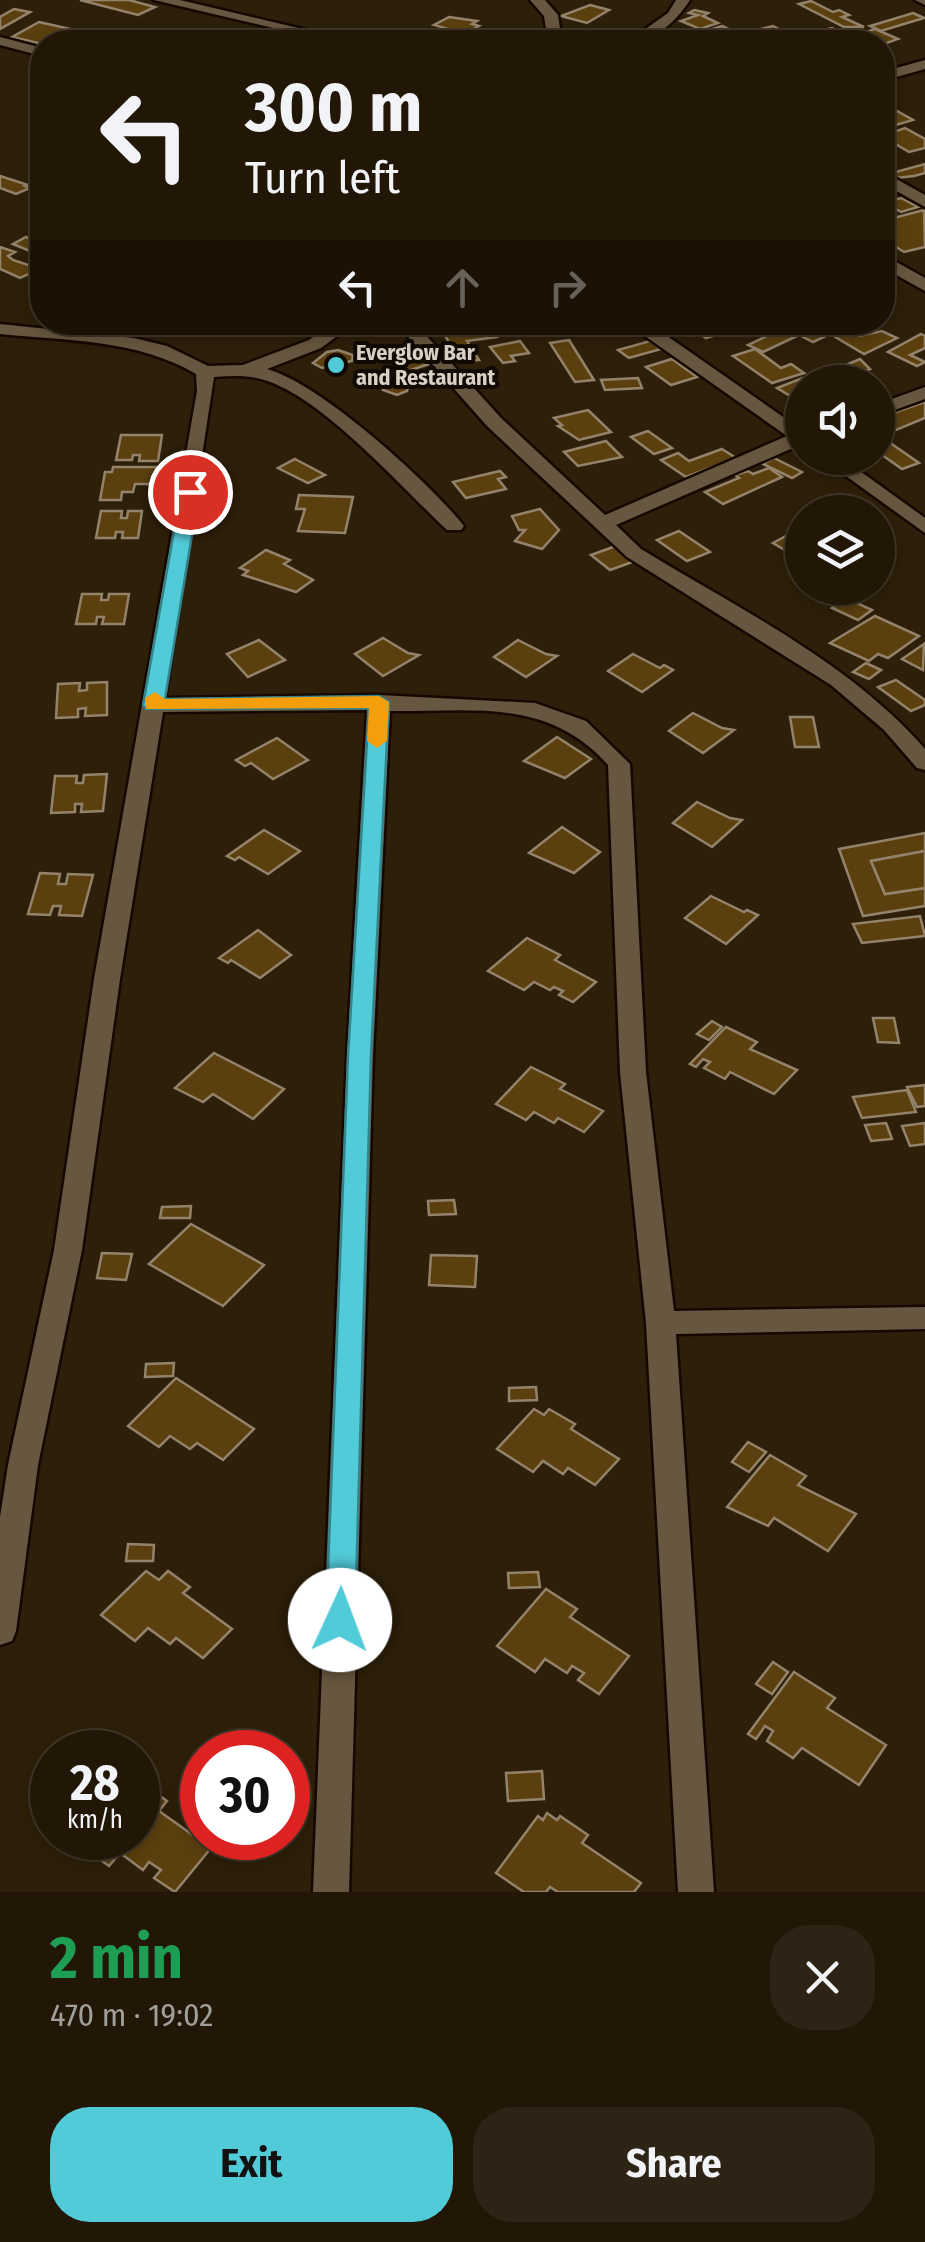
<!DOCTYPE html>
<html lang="en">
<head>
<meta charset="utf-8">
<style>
	body { margin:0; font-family:"Fira Sans Condensed",sans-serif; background:#2e2415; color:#f1f3f6; height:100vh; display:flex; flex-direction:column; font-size:38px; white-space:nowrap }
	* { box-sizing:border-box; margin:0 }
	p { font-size:32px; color:#a29f9b }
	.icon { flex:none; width:55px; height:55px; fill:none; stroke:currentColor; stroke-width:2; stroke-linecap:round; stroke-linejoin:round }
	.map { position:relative; height:1892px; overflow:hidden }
	.details { display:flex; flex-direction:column; background:#221707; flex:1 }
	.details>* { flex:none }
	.top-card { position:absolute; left:30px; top:30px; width:865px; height:305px; border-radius:40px; box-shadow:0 5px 15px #0003,0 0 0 2px #3f3628; background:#221707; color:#f1f3f6; overflow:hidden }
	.fabs { position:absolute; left:785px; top:365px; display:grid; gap:20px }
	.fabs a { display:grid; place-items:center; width:110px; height:110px; border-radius:50%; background:#221707; box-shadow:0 5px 15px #0003,0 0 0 2px #3f3628; font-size:50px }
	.speed { position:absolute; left:30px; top:1730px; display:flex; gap:20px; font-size:50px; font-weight:700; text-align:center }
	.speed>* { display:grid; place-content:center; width:130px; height:130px; border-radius:50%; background:#221707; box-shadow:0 5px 15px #0003,0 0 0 2px #3f3628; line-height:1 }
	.speed small { font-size:25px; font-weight:400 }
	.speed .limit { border:15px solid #d22; background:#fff; color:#111 }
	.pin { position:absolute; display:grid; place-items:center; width:85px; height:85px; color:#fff; margin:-42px; border:5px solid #fff; border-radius:50%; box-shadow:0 2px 10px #0007 }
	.me { position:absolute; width:110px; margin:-55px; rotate:2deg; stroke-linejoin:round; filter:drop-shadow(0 0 8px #0008) }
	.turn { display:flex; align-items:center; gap:35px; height:210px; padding:0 50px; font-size:45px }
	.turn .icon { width:130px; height:130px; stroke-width:2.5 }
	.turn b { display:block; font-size:70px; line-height:85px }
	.lanes { display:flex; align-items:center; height:95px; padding:0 50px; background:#0003; justify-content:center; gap:50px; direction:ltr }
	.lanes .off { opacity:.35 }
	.round { display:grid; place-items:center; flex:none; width:105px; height:105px; border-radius:40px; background:#2e2415 }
	.overview { display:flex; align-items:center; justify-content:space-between; height:170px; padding:0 50px }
	h1 { font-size:60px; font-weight:700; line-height:75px; color:#1e9e55 }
	.button { display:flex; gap:20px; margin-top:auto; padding:20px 50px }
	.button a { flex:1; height:115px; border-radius:40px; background:#52cbd8; color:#111; font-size:40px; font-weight:700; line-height:115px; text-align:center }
	.button a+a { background:#2e2415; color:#f1f3f6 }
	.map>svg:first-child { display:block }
	.building { fill:#5b3f0e; stroke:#94836b; stroke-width:2.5 }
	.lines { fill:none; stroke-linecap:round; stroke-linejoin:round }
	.minor-casing { stroke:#150800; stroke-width:5 }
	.minor { fill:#675740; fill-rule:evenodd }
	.route { fill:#52cbd8; stroke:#35848c; stroke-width:2.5 }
	.slow { fill:#f59e0b }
	.poi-dot { fill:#52cbd8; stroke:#100a03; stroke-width:4 }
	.labels { text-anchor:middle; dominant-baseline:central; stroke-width:8; stroke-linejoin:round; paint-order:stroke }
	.far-poi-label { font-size:22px; font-weight:bold; fill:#dad1c4; stroke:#100a03; text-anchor:start }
</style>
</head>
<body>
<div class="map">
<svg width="925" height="1892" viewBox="0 0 925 1892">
	<rect width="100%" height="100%" fill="#2d1f09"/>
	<g class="building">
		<polygon points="80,0 129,0 155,7 138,15"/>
		<polygon points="811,1 833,12 839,10 849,15 842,17 864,27 844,27 799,4"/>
		<polygon points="590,5 609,10 587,23 561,16"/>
		<polygon points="14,9 30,12 0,29 0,17"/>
		<polygon points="694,10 708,13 703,16 718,23 700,29 681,21 698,15 689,13"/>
		<polygon points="913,13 924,18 881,31 870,26"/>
		<polygon points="449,17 477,21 472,24 479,26 465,34 434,25"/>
		<polygon points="39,22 128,42 42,44 12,37"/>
		<polygon points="722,26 739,34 714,40 699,33"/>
		<polygon points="773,26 795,37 832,28 841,32 802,42 781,42 757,30"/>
		<polygon points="875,29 898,39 884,44 860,34"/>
		<polygon points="627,35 630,42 580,42 578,38"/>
		<polygon points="890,107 913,120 882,129 882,119 888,118 882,110"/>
		<polygon points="905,128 925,139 925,148 909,152 882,136"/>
		<polygon points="925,164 925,173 914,176 896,178 888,174"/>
		<polygon points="0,176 28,185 25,186 30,188 16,194 0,188"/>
		<polygon points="901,198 918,207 901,212 896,209 882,217 882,203"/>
		<polygon points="924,210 925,247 904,252 882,238 882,221"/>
		<polygon points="26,237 42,244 42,256 13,244"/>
		<polygon points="0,247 15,252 8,256 13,260 40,269 20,278 0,269"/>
		<polygon points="683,322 705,322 722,333 706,338"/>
		<polygon points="796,322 828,335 813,342 799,335 763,352 748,345"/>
		<polygon points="810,322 835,322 859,336 882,331 897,338 864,354"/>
		<polygon points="492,328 497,337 467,341 479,360 461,362 444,334"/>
		<polygon points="921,334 925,336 925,348 910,355 925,362 917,366 888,352"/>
		<polygon points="569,340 594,380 575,382 550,343"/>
		<polygon points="520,341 529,353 511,356 515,361 503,363 490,347"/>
		<polygon points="650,341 661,349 629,358 618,350"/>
		<polygon points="755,349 781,368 791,364 804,373 772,383 733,356"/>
		<polygon points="338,350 353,355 352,361 322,368 313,363 327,352"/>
		<polygon points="425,354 432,363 408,371 398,366 407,361 405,358"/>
		<polygon points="672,359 697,377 671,385 646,367"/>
		<polygon points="860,359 870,369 842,381 827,373"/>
		<polygon points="805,377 815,382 802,382 802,403 777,388"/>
		<polygon points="638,378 642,388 605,390 601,380"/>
		<polygon points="400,381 408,386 407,391 397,395 383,390 384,385"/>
		<polygon points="925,402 925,418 896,430 878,424 878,418"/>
		<polygon points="588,410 611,432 579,440 558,426 562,425 554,418"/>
		<polygon points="878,429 888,437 883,438 919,463 902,469 878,452"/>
		<polygon points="648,431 672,448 654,454 631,437"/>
		<polygon points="121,435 162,435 158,461 139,461 140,455 133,455 132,460 116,460"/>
		<polygon points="606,441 622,457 578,466 564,452"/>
		<polygon points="722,449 736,458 686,477 661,460 678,453 689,461"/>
		<polygon points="774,458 802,472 792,478 763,464"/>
		<polygon points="295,459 325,475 308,483 278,468"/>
		<polygon points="113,467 160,467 157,484 135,484 133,492 122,492 121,500 100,500 105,472 112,472"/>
		<polygon points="769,468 782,477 723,504 705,492 739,478 735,475 748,471 753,474"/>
		<polygon points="500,471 506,477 498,479 506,489 466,498 453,482"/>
		<polygon points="299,495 353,497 345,533 298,531 305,509 296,509"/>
		<polygon points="842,502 857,511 815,512"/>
		<polygon points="540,509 559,530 542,549 515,541 525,530 519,530 512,516"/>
		<polygon points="101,511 122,511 121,518 127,518 128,511 142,511 138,538 122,538 123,532 116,532 115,538 96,538"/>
		<polygon points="679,531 710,552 687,561 657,540"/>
		<polygon points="786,536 802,546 802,568 792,561 798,558 773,543"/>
		<polygon points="616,546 635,561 610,570 591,555"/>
		<polygon points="266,550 290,560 284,564 313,580 296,592 243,575 248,571 240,568"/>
		<polygon points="82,594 102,594 101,600 108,600 109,594 129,594 124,624 102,624 104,617 97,617 96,624 76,624"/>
		<polygon points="846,598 872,610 858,620 832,608"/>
		<polygon points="875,616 919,636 888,658 878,654 869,661 830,643"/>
		<polygon points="383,638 408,653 419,655 383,676 355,654"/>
		<polygon points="259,640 285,660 248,677 227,654"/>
		<polygon points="518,640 546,654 557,656 526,677 494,657"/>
		<polygon points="924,644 923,670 902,659"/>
		<polygon points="633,654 660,668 664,665 673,670 642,692 608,671"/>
		<polygon points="866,663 881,670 869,679 853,672"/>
		<polygon points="896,680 925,700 925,705 911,711 878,687"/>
		<polygon points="107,682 107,715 85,716 86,708 78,709 78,717 56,718 58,684 80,683 79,691 87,690 87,683"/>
		<polygon points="693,713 722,728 734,730 703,753 669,731"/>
		<polygon points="790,717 813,717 819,747 795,747"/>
		<polygon points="557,737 591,759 565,778 524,761"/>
		<polygon points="277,738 308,760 273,779 251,763 245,766 236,760"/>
		<polygon points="107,774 103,811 81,812 82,804 75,804 75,812 51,813 55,776 77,776 76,783 83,783 84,775"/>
		<polygon points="697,802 730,818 742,820 712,847 673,823"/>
		<polygon points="562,827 600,852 574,873 529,853"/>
		<polygon points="264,830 300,851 268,874 239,857 235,860 227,856"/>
		<polygon points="925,833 925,851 871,861 885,894 925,888 925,906 863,916 839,849"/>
		<polygon points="925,851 925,888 885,894 871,861"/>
		<polygon points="40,873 60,874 58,884 66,884 68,874 93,875 82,916 59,915 61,906 53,906 50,915 28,914"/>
		<polygon points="711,896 744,912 747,910 758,915 726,944 685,918"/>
		<polygon points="920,916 925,936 862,943 853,924"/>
		<polygon points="258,930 291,955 260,978 231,960 228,963 219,958"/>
		<polygon points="527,938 560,955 555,960 596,982 573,1002 559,995 563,991 554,987 550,990 534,982 524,990 488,971"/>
		<polygon points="873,1018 894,1018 899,1043 878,1042"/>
		<polygon points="712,1021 722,1027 709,1040 697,1034"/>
		<polygon points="726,1027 757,1042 750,1049 797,1070 774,1094 730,1072 725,1079 704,1068 710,1062 703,1059 696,1067 690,1064"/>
		<polygon points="214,1053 284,1089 253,1119 213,1094 203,1102 175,1088"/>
		<polygon points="531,1067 565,1084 560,1089 603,1111 584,1132 558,1118 554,1123 534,1112 526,1120 496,1104"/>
		<polygon points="925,1085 925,1106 917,1107 907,1087"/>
		<polygon points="907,1090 916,1112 862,1118 853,1097"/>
		<polygon points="886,1123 892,1139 871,1141 865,1125"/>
		<polygon points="925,1123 925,1144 910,1146 902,1126"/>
		<polygon points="454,1200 456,1214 429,1215 428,1201"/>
		<polygon points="191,1206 190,1218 160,1218 162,1207"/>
		<polygon points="191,1224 264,1265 223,1306 149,1264"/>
		<polygon points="102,1253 132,1254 126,1280 97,1278"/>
		<polygon points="431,1255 477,1256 475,1287 429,1285"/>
		<polygon points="174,1363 173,1376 145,1377 146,1364"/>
		<polygon points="176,1378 254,1429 223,1460 197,1443 190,1449 170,1436 159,1447 128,1426"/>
		<polygon points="536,1387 537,1400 509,1401 509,1388"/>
		<polygon points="534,1409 544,1415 549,1409 575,1424 571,1429 619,1459 595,1485 568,1468 563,1474 543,1461 533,1472 497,1449"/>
		<polygon points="748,1442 766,1452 749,1472 732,1462"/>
		<polygon points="770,1455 806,1476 798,1485 856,1514 828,1551 774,1518 768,1526 727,1507"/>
		<polygon points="128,1544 154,1545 153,1561 126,1561"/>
		<polygon points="146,1571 159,1580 168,1571 190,1587 183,1593 232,1629 203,1658 176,1638 170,1644 148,1628 135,1641 101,1615"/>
		<polygon points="538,1572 540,1587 509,1588 508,1573"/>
		<polygon points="546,1589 577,1609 570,1617 629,1656 599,1694 578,1680 584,1673 572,1666 567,1673 545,1659 535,1672 497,1646"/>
		<polygon points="773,1662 788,1672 772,1694 756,1684"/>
		<polygon points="794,1672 835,1698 827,1708 886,1745 859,1785 802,1748 793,1758 767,1741 773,1731 765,1726 756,1739 748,1734"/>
		<polygon points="542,1771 544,1799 508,1801 506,1773"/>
		<polygon points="138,1780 167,1801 159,1811 211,1848 175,1892 154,1878 161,1870 149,1862 143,1870 120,1853 109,1866 73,1840 138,1838"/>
		<polygon points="547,1813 557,1820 560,1816 588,1835 582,1843 641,1883 634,1892 558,1892 550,1887 546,1892 524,1892 496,1873 538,1816 543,1820"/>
	</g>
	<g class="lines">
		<defs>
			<g id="minor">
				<polygon points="154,0 180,0 357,42 333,42"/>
				<polygon points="530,0 545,0 558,15 562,42 548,42 544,16"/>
				<path d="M676 0H690C676 22 654 42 627 42L668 13Z"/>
				<polygon points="915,0 925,0 925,5"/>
				<polygon points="276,32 281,33 281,39 169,42 176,38"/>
				<polygon points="0,37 42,48 42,56 0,45"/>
				<polygon points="925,60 925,69 882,81 882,72"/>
				<polygon points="882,171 925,195 925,207 882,183"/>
				<polygon points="882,254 925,278 925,291 882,267"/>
				<path d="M334 322H356L321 348 267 369C321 384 428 481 464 526L461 530H447C401 487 321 395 261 379 246 375 230 376 214 377L165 698 379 695 535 703 586 721 630 764 646 1072 674 1311 925 1307V1329L676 1334 714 1892H678L646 1323 620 1072 608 765C548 697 472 712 390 711L373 1056 349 1892H313L347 1056 367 710 163 712 120 979 82 1250 38 1465 16 1631 12 1641 0 1645V1517L8 1465 54 1250 94 979 197 391 196 374C137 339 67 341 0 334V324L134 338 167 346 208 366 243 365 309 340Z"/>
				<path d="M395 322H414L501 418 605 515 787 436 625 322H647L802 430V444L616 525 641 549C739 609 849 662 925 749V770L917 768 884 730 831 685 627 557 487 426Z"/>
				<polygon points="925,387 925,399 878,416 878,404"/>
				<polygon points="821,458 842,458 925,518 925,533"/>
			</g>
		</defs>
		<use href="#minor" class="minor-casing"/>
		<use href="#minor" class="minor"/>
	</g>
	<polygon class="route" points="190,486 199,492 165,699 379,696 389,702 371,1056 355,1620 351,1629 340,1633 330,1629 326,1620 348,1056 369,708 146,709 143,705 181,492"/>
	<polygon class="slow" points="155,692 165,699 379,696 389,702 387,741 377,748 367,741 369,708 146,709 145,698"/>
	<circle class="poi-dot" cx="336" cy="365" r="10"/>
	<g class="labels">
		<g class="far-poi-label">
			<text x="356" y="352">Everglow Bar<tspan x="356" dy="25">and Restaurant</tspan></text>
		</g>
	</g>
</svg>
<div class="fabs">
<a><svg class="icon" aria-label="sound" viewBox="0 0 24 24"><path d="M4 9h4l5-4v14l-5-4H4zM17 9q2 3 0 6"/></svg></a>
<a><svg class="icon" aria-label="layers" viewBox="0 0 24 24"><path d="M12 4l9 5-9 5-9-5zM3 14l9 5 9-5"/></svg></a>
</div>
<div class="speed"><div>28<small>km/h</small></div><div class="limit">30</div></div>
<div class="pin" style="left:190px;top:492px;background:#d93025"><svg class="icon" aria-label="arrive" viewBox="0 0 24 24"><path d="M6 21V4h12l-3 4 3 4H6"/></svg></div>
<svg class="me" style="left:340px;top:1620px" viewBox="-20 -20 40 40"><circle r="19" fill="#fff"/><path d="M0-13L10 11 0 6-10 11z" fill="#52cbd8"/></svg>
<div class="top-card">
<div class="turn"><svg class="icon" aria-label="left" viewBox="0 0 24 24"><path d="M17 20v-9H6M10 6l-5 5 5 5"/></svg><div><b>300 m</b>Turn left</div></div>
<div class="lanes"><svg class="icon" aria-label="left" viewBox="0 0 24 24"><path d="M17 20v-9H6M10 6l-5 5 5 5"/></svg><svg class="icon off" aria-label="ahead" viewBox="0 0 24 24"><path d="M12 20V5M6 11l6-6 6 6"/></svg><svg class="icon off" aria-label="right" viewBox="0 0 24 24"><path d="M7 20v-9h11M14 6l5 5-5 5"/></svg></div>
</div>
</div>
<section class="details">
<div class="overview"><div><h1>2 min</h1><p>470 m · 19:02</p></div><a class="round"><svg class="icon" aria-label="close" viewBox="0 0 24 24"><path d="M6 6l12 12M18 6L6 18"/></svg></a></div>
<div class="button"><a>Exit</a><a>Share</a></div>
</section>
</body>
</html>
